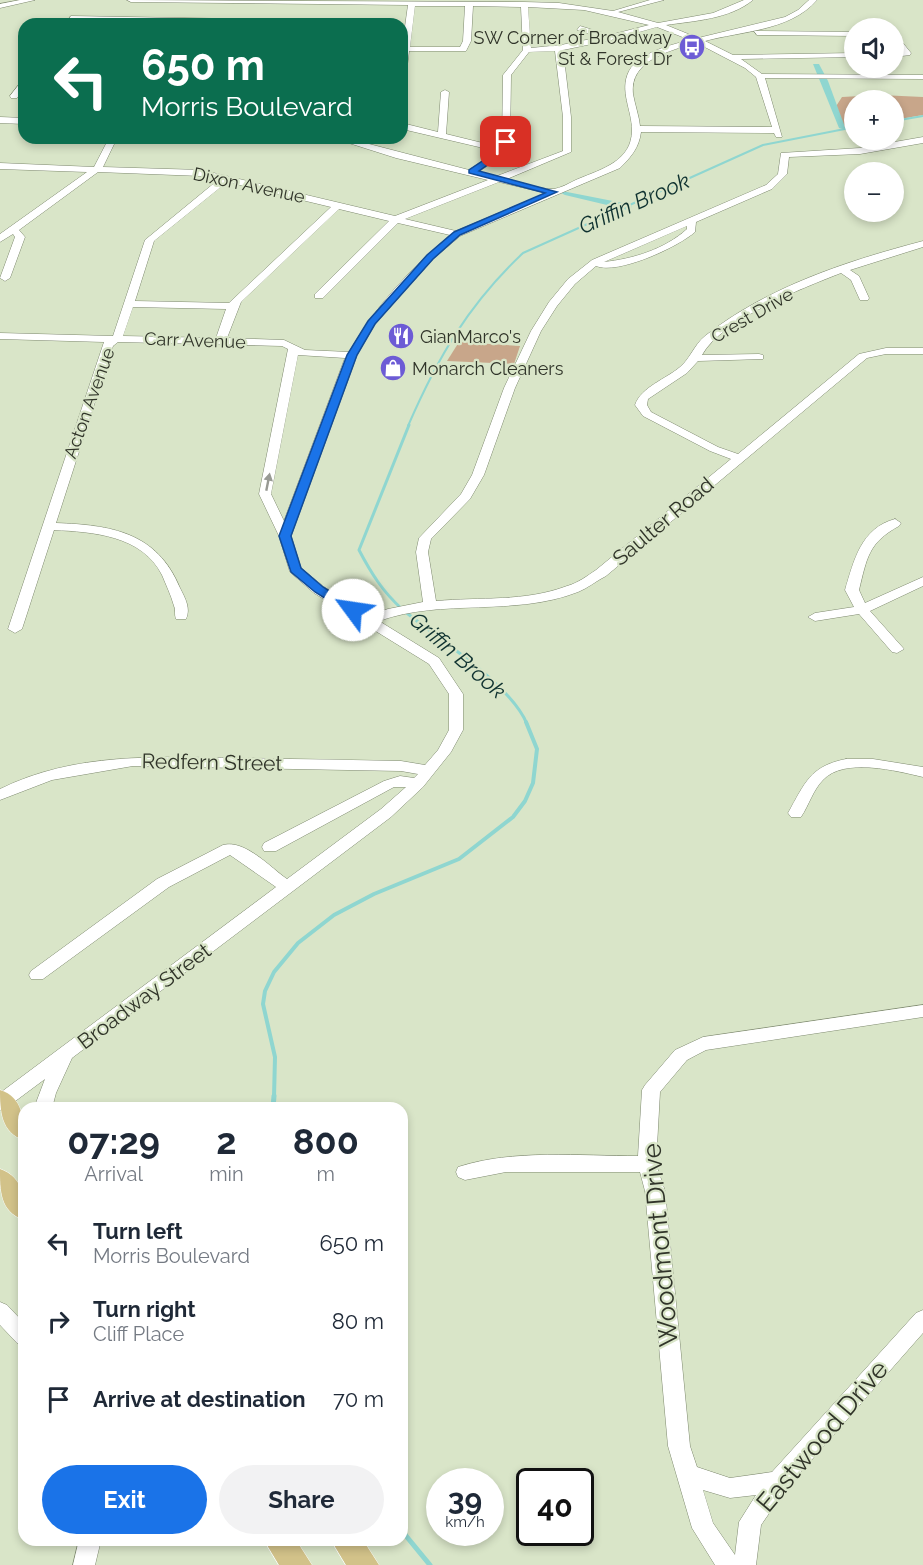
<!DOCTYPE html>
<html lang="en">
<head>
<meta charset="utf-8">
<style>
	body { margin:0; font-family:Raleway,sans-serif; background:#f2f2f3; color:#1f2937; height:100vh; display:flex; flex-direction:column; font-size:22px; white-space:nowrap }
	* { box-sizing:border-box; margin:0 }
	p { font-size:20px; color:#747a83 }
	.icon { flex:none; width:33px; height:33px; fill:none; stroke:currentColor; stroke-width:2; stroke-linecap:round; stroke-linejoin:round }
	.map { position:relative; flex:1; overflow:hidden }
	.drawer { position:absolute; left:18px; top:1102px; width:390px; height:444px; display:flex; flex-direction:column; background:#fff; border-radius:18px; box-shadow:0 3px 9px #0003 }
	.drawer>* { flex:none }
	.top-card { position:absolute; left:18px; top:18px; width:390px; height:126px; border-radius:18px; box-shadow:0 3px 9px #0003; background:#0b6e4f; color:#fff; overflow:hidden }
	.controls { position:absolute; left:844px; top:18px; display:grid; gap:12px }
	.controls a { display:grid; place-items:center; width:60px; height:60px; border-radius:50%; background:#fff; box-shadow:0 3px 9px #0003; font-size:30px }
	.speed { position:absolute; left:426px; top:1468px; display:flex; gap:12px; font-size:30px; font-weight:700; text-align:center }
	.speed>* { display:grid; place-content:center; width:78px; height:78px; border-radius:50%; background:#fff; box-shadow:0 3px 9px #0003; line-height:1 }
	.speed small { font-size:15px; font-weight:400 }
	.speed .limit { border:3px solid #111; border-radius:9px; background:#fff; color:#111 }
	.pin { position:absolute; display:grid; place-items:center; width:51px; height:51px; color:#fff; margin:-26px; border-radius:12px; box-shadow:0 3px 9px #0006 }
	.me { position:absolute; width:66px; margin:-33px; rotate:301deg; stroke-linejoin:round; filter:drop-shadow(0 0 4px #0008) }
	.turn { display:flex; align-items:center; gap:21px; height:126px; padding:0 24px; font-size:27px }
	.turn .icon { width:78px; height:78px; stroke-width:2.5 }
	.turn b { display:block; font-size:42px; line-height:51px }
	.eta { display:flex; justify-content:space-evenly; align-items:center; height:102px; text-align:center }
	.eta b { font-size:36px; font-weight:700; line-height:42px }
	.primary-button { display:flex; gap:12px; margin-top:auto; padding:12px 24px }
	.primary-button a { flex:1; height:69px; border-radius:36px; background:#1a73e8; color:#fff; font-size:24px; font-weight:700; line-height:69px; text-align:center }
	.primary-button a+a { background:#f2f2f3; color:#1f2937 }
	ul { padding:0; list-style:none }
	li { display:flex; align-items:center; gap:18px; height:78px; padding:0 24px }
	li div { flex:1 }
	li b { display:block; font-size:22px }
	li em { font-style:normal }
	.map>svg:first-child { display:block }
	.green { fill:#c8a68a }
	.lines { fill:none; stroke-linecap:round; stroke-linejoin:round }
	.stream-far3 { stroke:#8fd6d0; stroke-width:2 }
	.stream-far2 { stroke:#8fd6d0; stroke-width:3 }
	.stream-far1 { stroke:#8fd6d0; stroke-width:4 }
	.stream { stroke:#8fd6d0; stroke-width:5 }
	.canal { fill:#8fd6d0; fill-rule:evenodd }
	.minor-casing { stroke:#7e896f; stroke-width:1 }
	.major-casing { stroke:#fff; stroke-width:1 }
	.minor { fill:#fff; fill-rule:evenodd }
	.major { fill:#d2c289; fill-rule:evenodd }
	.oneway { fill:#989a94 }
	.route { fill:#1a73e8; stroke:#114b97; stroke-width:1.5 }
	.labels { text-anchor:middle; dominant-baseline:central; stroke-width:4.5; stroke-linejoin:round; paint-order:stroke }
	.far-poi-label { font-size:18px; fill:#303429; stroke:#d9e5c8; text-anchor:start }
	.far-street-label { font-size:18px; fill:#303429; stroke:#d9e5c8 }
	.street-label { font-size:21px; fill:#303429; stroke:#d9e5c8 }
	.water-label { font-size:22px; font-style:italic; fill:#0f3230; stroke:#d9e5c8 }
	.near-street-label { font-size:26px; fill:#303429; stroke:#d9e5c8 }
</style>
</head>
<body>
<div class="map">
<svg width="923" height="1565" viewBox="0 0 923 1565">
	<rect width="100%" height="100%" fill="#d9e5c8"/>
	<g class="green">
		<polygon points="880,95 923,97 923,115 894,120 894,100 855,100 855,126 843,128 833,111 842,97"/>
		<polygon points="459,342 520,346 514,364 447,361"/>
	</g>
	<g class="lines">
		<g class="stream-far3">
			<polyline points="894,121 923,116"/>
			<path d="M408 426C438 357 468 305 523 253L763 145 855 127"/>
		</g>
		<path class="stream-far2" d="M409 425 359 550C371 573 383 592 402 609 436 638 511 684 527 724"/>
		<polyline class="stream-far1" points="274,1097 275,1057 263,1004 265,991 274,972 298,943 334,915 374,894 459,859 513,817 525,801 533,783 537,749 526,722"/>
		<g class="stream">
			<polyline points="273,1108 274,1096"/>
			<polyline points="402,1531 430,1565"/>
		</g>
		<g class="canal">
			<polygon points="813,64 819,64 828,81 846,130 839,128"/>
			<polygon points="562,191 628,204 632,207 628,210 565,195 561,193"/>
		</g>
		<defs>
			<g id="minor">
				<polygon points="20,0 35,0 0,8 0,4"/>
				<path d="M127 0 524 2 559 3 613 11 650 0H664L618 12 658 23 713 13 744 0H753C730 19 694 21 666 25L698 38 785 17 798 10 809 0H817C790 31 742 31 705 41L733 55 855 53V57L741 59 762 74 923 75V79L765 78 782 137H776L774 133 641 132C639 148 631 157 620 168L460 236 433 259 375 324 357 355 291 536 301 568 324 587 369 615 388 609 423 602 416 552 419 538 461 494 472 475 504 388 531 331 549 302 568 279 592 260 766 185 778 174 781 153 860 148 923 137V143L860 154 789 157 787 174 772 189 696 222 695 232C678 247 618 275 596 266L575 284 557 306 541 331 515 388 484 475 470 499 431 539 428 552 436 601C480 597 525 602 567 586 578 583 587 576 596 570L731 459 710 451 643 416 635 405C641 387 666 379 680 367 690 359 694 345 705 336 767 287 847 261 923 241V247L850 270 859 276 869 298 868 300H860L851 280 841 273C803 288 722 319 702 355L759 354 763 355V359L698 361 687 373 648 399 647 405 651 412 718 447 738 454 859 354 886 348H923V354H886L867 358 606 576C596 581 588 588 578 592 514 617 443 598 379 621L439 658 463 694V730L451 752 423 787 391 817 72 1058 56 1093 52 1108H34L45 1079 6 1108 0 1110V1093L276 887 230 855 169 887 43 979H31L29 975 31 971 157 879 223 845C245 839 271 868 287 879L381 809 406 787H394L276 851H264L262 847 264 843 384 781 400 776 414 778 418 774 401 771 133 766 52 780 0 800V789C75 752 156 757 237 758 292 759 346 760 401 761L425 765 438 750 449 730V694L429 664 314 593 290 572 279 536 259 494 288 349 282 346 118 342 113 346 56 523C111 525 157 532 180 588 185 598 191 608 186 619H176C174 614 176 610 174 606 171 595 166 585 162 575 142 535 92 532 54 530L22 629 15 633 8 629 104 342 0 339V333L113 336 145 240 218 180 201 176 98 172 19 230 25 237 10 278 5 281 0 278 15 237 13 234 0 242V234L87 172 0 169V163L94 167 109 138H117L103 167 201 170 395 216 488 180 396 158 333 138H346L469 170 496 151 402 129V123L438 132 441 92 445 90 449 92 446 134 499 147 502 142 503 75 523 50 521 7 473 6 471 41 466 51H409L406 76 402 78V48L408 5 131 2ZM415 6H465L463 41 460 47H410ZM528 7 584 10 649 25 610 35 580 26 577 30 601 37 561 45 531 48ZM657 27 690 40C671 45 640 52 629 71 619 91 632 110 632 130 632 161 602 169 578 179 571 182 560 189 552 189 538 189 521 182 507 179L571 152V117L563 50 611 40ZM697 43 745 68 756 77 772 127 640 126C639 116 635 105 633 94 629 60 671 50 697 43ZM555 51 563 117V151L497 176 478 172 502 156 510 142 511 75 529 52ZM227 182 331 207 229 303 135 301 154 241ZM499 182 546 193 456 231 405 219ZM339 209 389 221 315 294V298H323L398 223 450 235C410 269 375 307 349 352L305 350 284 340 227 338 241 302ZM687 226V229C665 249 633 259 604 262ZM133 307 226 309 216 338 123 336ZM298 355 345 358 284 521 271 494Z"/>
				<polygon points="71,16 351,21 355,23 281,24 68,20"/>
				<polygon points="754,31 855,32 855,36 757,35"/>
				<polygon points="894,32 911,53 910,55 894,57 894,53 902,51 894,40"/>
				<polygon points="21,82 24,82 24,89 17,98 11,98 10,96"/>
				<polygon points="0,117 24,118 24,124 0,123"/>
				<path d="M895 519 901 523 899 526C868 543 867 558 859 590L865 603 923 577V586L870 611 904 649 897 653 892 652 859 614 815 621 808 617 815 613 854 607 845 590C854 560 861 528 895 519Z"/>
				<path d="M846 759H873L923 767V777C897 771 844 757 823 780 813 790 809 805 801 817H791L788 813C805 783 810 766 846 759Z"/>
				<path d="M923 1005V1017L706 1050 687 1060 660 1092 656 1164 665 1191 690 1446 697 1467 730 1478 772 1472 916 1313 923 1310V1333L786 1489 761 1525 756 1565H715L692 1528 668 1446 645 1191 640 1172H506L465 1180 458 1177 456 1172 458 1167C513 1149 581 1156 638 1156L642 1090 645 1085 675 1050 703 1037ZM703 1490 730 1498 756 1495 739 1522 735 1555 713 1523Z"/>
				<polygon points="0,1302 7,1305 24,1323 24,1346 17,1343 0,1325"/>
				<polygon points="79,1540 101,1540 95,1565 73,1565"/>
			</g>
			<g id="major">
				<path d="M0 1090C23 1097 24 1120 24 1140 1 1133 0 1110 0 1090Z"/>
				<path d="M0 1169C24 1177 24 1199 24 1220 0 1212 0 1190 0 1169Z"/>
				<polygon points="264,1540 296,1540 312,1565 279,1565"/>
				<polygon points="331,1540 363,1540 379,1565 346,1565"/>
			</g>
		</defs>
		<use href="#minor" class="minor-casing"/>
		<use href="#major" class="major-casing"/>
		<use href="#minor" class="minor"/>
		<use href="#major" class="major"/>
	</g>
	<defs><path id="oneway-solid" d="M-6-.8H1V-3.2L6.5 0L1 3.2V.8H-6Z" transform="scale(1.5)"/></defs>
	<use class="oneway" href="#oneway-solid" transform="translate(268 482) rotate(-79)"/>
	<polygon class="route" points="503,141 510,142 502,155 479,171 557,192 460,235 433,259 375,324 357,355 291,536 301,568 323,587 359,610 348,613 315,592 291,572 279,536 347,355 368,321 427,255 454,232 545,193 469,173 469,170 496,152"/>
	<defs>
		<symbol id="bus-disc" viewBox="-11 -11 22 22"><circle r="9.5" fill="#6c5bd5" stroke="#d9e5c8"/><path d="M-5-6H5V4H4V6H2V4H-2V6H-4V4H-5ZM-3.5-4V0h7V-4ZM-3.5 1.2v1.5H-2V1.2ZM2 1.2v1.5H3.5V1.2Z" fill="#fff"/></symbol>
		<symbol id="restaurant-disc" viewBox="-11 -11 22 22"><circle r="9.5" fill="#6c5bd5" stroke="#d9e5c8"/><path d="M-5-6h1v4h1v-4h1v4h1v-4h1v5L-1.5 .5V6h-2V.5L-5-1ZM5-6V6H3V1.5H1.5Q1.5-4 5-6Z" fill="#fff"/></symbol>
		<symbol id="shop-disc" viewBox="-11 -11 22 22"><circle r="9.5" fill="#6c5bd5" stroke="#d9e5c8"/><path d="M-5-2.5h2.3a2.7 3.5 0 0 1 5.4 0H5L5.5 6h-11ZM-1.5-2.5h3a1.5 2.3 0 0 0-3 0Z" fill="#fff"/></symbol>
	</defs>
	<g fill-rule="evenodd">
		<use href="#bus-disc" x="677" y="32" width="30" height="30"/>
		<use href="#restaurant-disc" x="386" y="321" width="30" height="30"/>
		<use href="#shop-disc" x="378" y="353" width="30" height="30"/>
	</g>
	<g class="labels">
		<g class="far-poi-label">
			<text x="672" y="37" text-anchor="end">SW Corner of Broadway<tspan x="672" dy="21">St &amp; Forest Dr</tspan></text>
			<text x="420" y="336">GianMarco's</text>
			<text x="412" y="368">Monarch Cleaners</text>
		</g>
		<g class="far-street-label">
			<text transform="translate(249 185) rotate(12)">Dixon Avenue</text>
			<text transform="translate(752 315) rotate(-30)">Crest Drive</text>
			<text transform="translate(195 340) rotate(2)">Carr Avenue</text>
			<text transform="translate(89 403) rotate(-70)">Acton Avenue</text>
		</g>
		<g class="street-label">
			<text transform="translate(663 521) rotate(-40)">Saulter Road</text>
			<text transform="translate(212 762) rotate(1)">Redfern Street</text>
			<text transform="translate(144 996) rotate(-37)">Broadway Street</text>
		</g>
		<g class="water-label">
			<text transform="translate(634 203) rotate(-24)">Griffin Brook</text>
			<text transform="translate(458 655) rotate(41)">Griffin Brook</text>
		</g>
		<g class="near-street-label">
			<text transform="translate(660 1245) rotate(-95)">Woodmont Drive</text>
			<text transform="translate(822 1436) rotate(-50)">Eastwood Drive</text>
		</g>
	</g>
</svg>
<div class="controls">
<a><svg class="icon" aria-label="sound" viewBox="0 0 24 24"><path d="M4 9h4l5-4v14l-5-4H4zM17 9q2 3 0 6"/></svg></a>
<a>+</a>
<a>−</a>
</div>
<div class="speed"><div>39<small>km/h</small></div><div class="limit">40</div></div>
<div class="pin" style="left:506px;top:142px;background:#d93025"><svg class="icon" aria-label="arrive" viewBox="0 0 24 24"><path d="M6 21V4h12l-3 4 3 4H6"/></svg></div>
<svg class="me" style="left:353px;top:610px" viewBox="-20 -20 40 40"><circle r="19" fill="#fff"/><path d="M0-13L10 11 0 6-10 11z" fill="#1a73e8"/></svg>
<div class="top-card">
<div class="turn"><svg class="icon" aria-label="left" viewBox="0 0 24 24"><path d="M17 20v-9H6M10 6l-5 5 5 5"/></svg><div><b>650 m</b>Morris Boulevard</div></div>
</div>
<section class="drawer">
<div class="eta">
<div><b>07:29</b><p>Arrival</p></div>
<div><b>2</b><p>min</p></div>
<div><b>800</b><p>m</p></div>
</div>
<ul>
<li><svg class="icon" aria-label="left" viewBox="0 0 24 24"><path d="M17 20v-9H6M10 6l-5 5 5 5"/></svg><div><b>Turn left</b><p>Morris Boulevard</p></div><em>650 m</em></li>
<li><svg class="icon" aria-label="right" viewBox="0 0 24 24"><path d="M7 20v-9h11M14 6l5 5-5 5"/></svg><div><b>Turn right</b><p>Cliff Place</p></div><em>80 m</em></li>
<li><svg class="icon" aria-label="arrive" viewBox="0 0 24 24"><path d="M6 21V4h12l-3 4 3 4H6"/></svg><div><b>Arrive at destination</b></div><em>70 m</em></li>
</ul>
<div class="primary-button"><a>Exit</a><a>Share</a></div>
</section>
</div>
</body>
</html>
